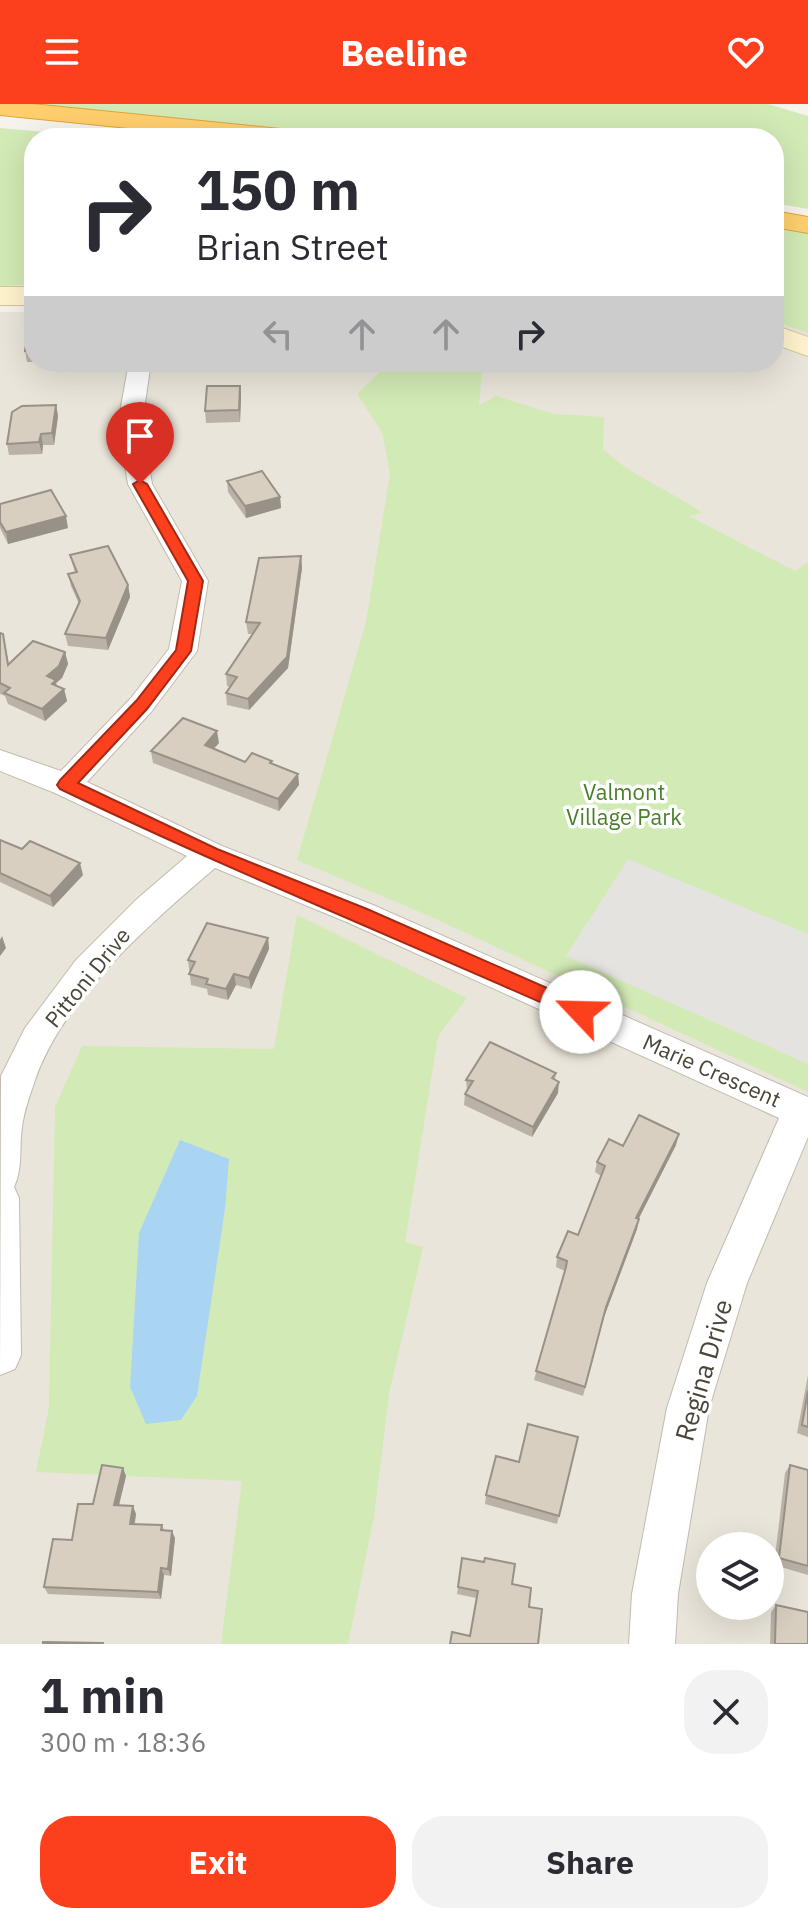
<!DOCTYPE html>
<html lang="en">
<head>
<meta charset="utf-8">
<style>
	body { margin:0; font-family:"IBM Plex Sans",sans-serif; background:#f2f2f3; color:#2b2b33; height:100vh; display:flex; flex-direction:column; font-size:30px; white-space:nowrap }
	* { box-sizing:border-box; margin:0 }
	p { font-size:26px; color:#7c7c81 }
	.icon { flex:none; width:44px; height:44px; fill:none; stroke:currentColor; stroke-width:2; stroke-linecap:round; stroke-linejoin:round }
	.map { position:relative; height:1540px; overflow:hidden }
	.sheet { display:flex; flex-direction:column; background:#fff; flex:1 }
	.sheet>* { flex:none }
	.guide { position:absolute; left:24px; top:24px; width:760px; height:244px; border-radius:32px; box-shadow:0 8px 32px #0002; background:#fff; color:#2b2b33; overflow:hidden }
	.buttons { position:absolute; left:696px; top:1428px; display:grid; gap:16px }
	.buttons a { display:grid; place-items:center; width:88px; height:88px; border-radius:50%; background:#fff; box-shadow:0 8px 32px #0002; font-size:40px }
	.pin { position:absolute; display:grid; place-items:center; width:68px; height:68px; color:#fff; margin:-82px -34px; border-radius:50% 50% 50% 0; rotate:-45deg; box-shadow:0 0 8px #0007 }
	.pin .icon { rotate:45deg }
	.me { position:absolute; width:88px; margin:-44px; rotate:294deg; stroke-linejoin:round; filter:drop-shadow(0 0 6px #0008) }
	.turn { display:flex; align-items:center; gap:28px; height:168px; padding:0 40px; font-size:36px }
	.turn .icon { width:104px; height:104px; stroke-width:2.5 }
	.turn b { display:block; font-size:56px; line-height:68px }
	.lanes { display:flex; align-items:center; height:76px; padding:0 40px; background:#0003; justify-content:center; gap:40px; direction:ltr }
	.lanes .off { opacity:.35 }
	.round { display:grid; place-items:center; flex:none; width:84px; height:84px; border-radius:32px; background:#f2f2f3 }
	.head { display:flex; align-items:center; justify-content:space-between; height:136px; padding:0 40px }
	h1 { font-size:48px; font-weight:700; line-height:60px }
	.button { display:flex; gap:16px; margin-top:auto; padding:16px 40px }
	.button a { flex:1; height:92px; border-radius:32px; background:#fc3f1d; color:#fff; font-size:32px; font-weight:700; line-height:92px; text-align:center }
	.button a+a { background:#f2f2f3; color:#2b2b33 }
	header { display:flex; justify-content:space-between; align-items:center; height:104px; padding:0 40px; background:#fc3f1d; color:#fff; font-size:36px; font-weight:700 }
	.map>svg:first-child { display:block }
	.residential { fill:#eae5da; fill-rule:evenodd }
	.green { fill:#d2eab5; fill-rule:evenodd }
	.parking { fill:#e5e3e0 }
	.water { fill:#a9d4f2 }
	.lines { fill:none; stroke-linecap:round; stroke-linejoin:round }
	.street-casing { stroke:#c2bbae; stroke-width:2 }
	.secondary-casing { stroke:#d6c79b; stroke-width:2 }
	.highway-casing { stroke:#e0a43c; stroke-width:2 }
	.street { fill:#fff; fill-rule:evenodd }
	.secondary { fill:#fff3cd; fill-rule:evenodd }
	.highway { fill:#ffcf6e; fill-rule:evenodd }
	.wall { fill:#bab2a6 }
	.shaded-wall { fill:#979187 }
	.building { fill:#d8cfc1; stroke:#979187; stroke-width:2 }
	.route { fill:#fc3f1d; stroke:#a42913; stroke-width:2 }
	.labels { text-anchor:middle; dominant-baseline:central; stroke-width:7; stroke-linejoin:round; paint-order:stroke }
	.park-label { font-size:22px; fill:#4a7f2a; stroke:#fff }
	.street-label { font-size:22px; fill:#4b4439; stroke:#fff }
	.near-street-label { font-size:26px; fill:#4b4439; stroke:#fff }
</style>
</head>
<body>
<header><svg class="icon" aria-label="menu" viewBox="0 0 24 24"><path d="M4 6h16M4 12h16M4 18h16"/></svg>Beeline<svg class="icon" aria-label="heart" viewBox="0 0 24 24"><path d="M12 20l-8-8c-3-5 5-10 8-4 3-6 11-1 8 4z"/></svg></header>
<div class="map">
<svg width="808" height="1540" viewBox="0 0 808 1540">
	<rect width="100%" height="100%" fill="#f6f3ec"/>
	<path class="residential" d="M0 208H34V258H774V215L808 218V1540H0ZM710 1442H770V1502H710Z"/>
	<g class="green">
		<polygon points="5,0 768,0 808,12 808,105 774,99 774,34 340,34"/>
		<polygon points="0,24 113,34 34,34 34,181 0,182"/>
		<polygon points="774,120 808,126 808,229 774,217"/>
		<path d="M383 258H483L479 301 496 292 554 310 604 313 603 345C632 373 669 385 702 409L689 412 795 467 808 458V988L427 811 297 756 366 518 390 370 382 328 357 290 383 265Z"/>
		<path d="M297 811 467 894 438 932 405 1138 423 1143 389 1290 374 1413 348 1540H221L242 1377 36 1368 49 1303 55 1003 82 942 274 945ZM181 1036 225 1105 197 1292 181 1316 130 1283 139 1129Z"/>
	</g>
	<polygon class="parking" points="628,755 808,830 808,960 566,852"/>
	<polygon class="water" points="180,1036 229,1055 225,1105 197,1292 181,1316 146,1320 130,1283 139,1129"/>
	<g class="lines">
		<defs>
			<path id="street" d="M129 258H151L142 319 152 380 208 477 197 547 151 608 87 678 222 742 373 801 808 993V1033L747 1179 709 1304 678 1490 675 1540H629L632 1490 667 1304 707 1179 779 1014 349 819 215 764C151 819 63 894 35 976 30 991 24 1007 22 1023 19 1043 23 1064 14 1083L19 1094 21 1251 15 1265 0 1271 1 972 25 924 76 856 137 795 187 752 55 689 0 667V646L61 667 131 594 169 545 182 477 128 380 118 319Z"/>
			<g id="secondary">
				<rect x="0" y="183" width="34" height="18"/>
				<polygon points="774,221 808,233 808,252 774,240"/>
			</g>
			<g id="highway">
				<polygon points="0,0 32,0 300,27 309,29 312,34 227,34 0,11"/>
				<polygon points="774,107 808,113 808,129 774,123"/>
			</g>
		</defs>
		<use href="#street" class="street-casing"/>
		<use href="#secondary" class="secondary-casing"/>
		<use href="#highway" class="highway-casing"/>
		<use href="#street" class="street"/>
		<use href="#secondary" class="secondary"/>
		<use href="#highway" class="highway"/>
	</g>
	<g class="wall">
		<polygon points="34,224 34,258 27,258 25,247"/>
		<polygon points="498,258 530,258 515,268"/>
		<polygon points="240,282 241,293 240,318 206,319 205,307"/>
		<polygon points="56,301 58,312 54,341 43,341 42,350 9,351 7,340"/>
		<polygon points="227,377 280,393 281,404 246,414 228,388"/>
		<polygon points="0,400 68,424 8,440 0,424"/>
		<polygon points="70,451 128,481 130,493 108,546 68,542 65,530 79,500 71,482 68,470 75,469"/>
		<polygon points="301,452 302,464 288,564 249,606 227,601 226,589 230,583 227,582 226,570 252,530 248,530 246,518"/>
		<polygon points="0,529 3,530 9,560 65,548 68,560 62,574 56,579 57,582 64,585 67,597 45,617 8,600 5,592 0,590"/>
		<polygon points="219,639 214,644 245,658 273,660 298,670 299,681 279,707 153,659 151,647"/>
		<polygon points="0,736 83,771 53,803 0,778"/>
		<polygon points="268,834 269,845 251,885 236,881 228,896 208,891 207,885 191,881 188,856"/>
		<polygon points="556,969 555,976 558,989 532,1033 464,1001 465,990 467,987 466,976"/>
		<polygon points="676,1041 638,1115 637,1125 604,1213 583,1292 534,1276 565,1167 556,1163 557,1153 578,1131 601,1072 595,1068 597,1058 623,1042"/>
		<polygon points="808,1271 808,1333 797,1329"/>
		<polygon points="578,1333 557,1420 485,1400 486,1391 519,1358"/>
		<polygon points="790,1361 808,1366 808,1471 774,1461 785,1369"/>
		<polygon points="126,1372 119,1401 136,1410 135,1420 162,1421 164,1426 175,1434 171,1472 164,1471 161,1495 48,1490 44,1483 93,1400"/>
		<polygon points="462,1454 512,1480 529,1503 470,1532 476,1494 457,1490"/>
		<polygon points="776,1501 808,1540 770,1540 771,1508"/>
	</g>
	<g class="shaded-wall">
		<polygon points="516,258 530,258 515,268"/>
		<polygon points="240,282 241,293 240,318 239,306"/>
		<polygon points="56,301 58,312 54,341 52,329"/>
		<polygon points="41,330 43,341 42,350 39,338"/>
		<polygon points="280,393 281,404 246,414 245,402"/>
		<polygon points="66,412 68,424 8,440 6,428"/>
		<polygon points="301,452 302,464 288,564 249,606 248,595"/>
		<polygon points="128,481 130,493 108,546 106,534"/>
		<polygon points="65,548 68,560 62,574 56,579 58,588 47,572"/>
		<polygon points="64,585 67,597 45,617 42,605"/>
		<polygon points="217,627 219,639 207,652 205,641"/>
		<polygon points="298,670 299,681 279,707 278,695"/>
		<polygon points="80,759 83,771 53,803 50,792"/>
		<polygon points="2,832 6,844 0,852 0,836"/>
		<polygon points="268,834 269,845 251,885 249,874"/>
		<polygon points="234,870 236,881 228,896 226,885"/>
		<polygon points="559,978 558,989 532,1033 533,1023"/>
		<polygon points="679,1030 676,1041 634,1124 636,1114"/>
		<polygon points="639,1115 637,1125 604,1213 583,1292 606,1203"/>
		<polygon points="123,1364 126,1372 117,1409 114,1401"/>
		<polygon points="133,1402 136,1410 133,1427 130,1420"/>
		<polygon points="172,1427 175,1434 171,1472 168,1465"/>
		<polygon points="161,1464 164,1471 161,1495 158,1488"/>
	</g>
	<g class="building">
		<polygon points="34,224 34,246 25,247 28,225"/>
		<polygon points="207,282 240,282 239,306 205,307"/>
		<polygon points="56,301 52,329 41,330 39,338 7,340 12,308 22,302"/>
		<polygon points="262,367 280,393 245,402 227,377"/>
		<polygon points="51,386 66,412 6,428 0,418 0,400"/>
		<polygon points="108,442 128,481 106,534 65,530 80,497 68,470 77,468 70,451"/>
		<polygon points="301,452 287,553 248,595 226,589 237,573 226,570 260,519 246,518 259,454"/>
		<polygon points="0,529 3,530 8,561 33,537 65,548 59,562 47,572 56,576 52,580 64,585 42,605 4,589 10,584 0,579"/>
		<polygon points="183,614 217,627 205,641 245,658 252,649 272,657 270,659 298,670 278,695 151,647"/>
		<polygon points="0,736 22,745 30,737 80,759 50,792 0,769"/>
		<polygon points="207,819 268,834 249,874 234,870 226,885 206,880 208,875 189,870 195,858 188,856"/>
		<polygon points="490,938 556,969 552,974 559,978 533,1023 465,990 473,977 466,976"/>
		<polygon points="639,1011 679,1030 636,1114 639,1115 606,1203 585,1283 536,1267 566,1163 567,1157 557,1153 568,1127 578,1131 605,1062 597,1058 609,1035 623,1042"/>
		<polygon points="808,1287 808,1323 802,1321"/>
		<polygon points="528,1320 578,1333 559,1412 486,1391 496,1352 519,1358"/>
		<polygon points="102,1361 123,1364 114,1401 133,1402 130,1420 162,1421 161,1426 172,1427 168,1465 161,1464 158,1488 44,1483 53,1435 72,1436 78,1400 93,1400"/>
		<polygon points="790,1361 808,1366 808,1462 779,1454"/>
		<polygon points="462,1454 484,1458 485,1454 515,1460 512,1480 531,1484 529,1503 542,1505 538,1540 450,1540 452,1528 470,1532 478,1487 458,1483"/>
		<polygon points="776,1501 808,1508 808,1540 775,1540"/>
		<polygon points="43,1538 103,1539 103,1540 43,1540"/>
	</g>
	<path class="route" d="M140 376 147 380 203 477 191 547 147 605 78 679 217 745 367 805 588 902 591 908 588 913H574C403 837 229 766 60 685L57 681 60 676 136 597 176 546 188 477 133 380Z"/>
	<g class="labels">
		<g class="park-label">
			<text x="624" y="687">Valmont<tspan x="624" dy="25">Village Park</tspan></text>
		</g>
		<g class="street-label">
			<text transform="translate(87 873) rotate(-51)">Pittoni Drive</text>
			<text transform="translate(712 966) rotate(24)">Marie Crescent</text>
		</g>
		<g class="near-street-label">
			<text transform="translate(703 1266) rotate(-74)">Regina Drive</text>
		</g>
	</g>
</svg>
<div class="buttons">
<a><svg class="icon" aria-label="layers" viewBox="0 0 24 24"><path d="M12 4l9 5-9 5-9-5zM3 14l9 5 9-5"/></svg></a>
</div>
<div class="pin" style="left:140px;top:380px;background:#d93025"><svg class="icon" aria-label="arrive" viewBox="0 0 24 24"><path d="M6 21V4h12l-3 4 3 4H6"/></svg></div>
<svg class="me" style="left:581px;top:908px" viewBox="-20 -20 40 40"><circle r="19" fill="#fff"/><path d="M0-13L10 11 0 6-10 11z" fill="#fc3f1d"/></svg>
<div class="guide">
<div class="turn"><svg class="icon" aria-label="right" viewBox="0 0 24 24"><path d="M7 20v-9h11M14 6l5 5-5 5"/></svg><div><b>150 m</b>Brian Street</div></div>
<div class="lanes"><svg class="icon off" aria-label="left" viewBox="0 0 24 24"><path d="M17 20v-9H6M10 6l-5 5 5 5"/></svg><svg class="icon off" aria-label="ahead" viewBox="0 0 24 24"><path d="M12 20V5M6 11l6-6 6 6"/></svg><svg class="icon off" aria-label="ahead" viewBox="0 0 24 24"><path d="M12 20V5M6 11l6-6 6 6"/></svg><svg class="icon" aria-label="right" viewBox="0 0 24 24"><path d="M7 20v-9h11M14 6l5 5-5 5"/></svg></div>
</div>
</div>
<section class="sheet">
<div class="head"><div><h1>1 min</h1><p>300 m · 18:36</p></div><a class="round"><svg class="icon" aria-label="close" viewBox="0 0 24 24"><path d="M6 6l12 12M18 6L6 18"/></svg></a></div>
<div class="button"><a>Exit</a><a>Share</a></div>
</section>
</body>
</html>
